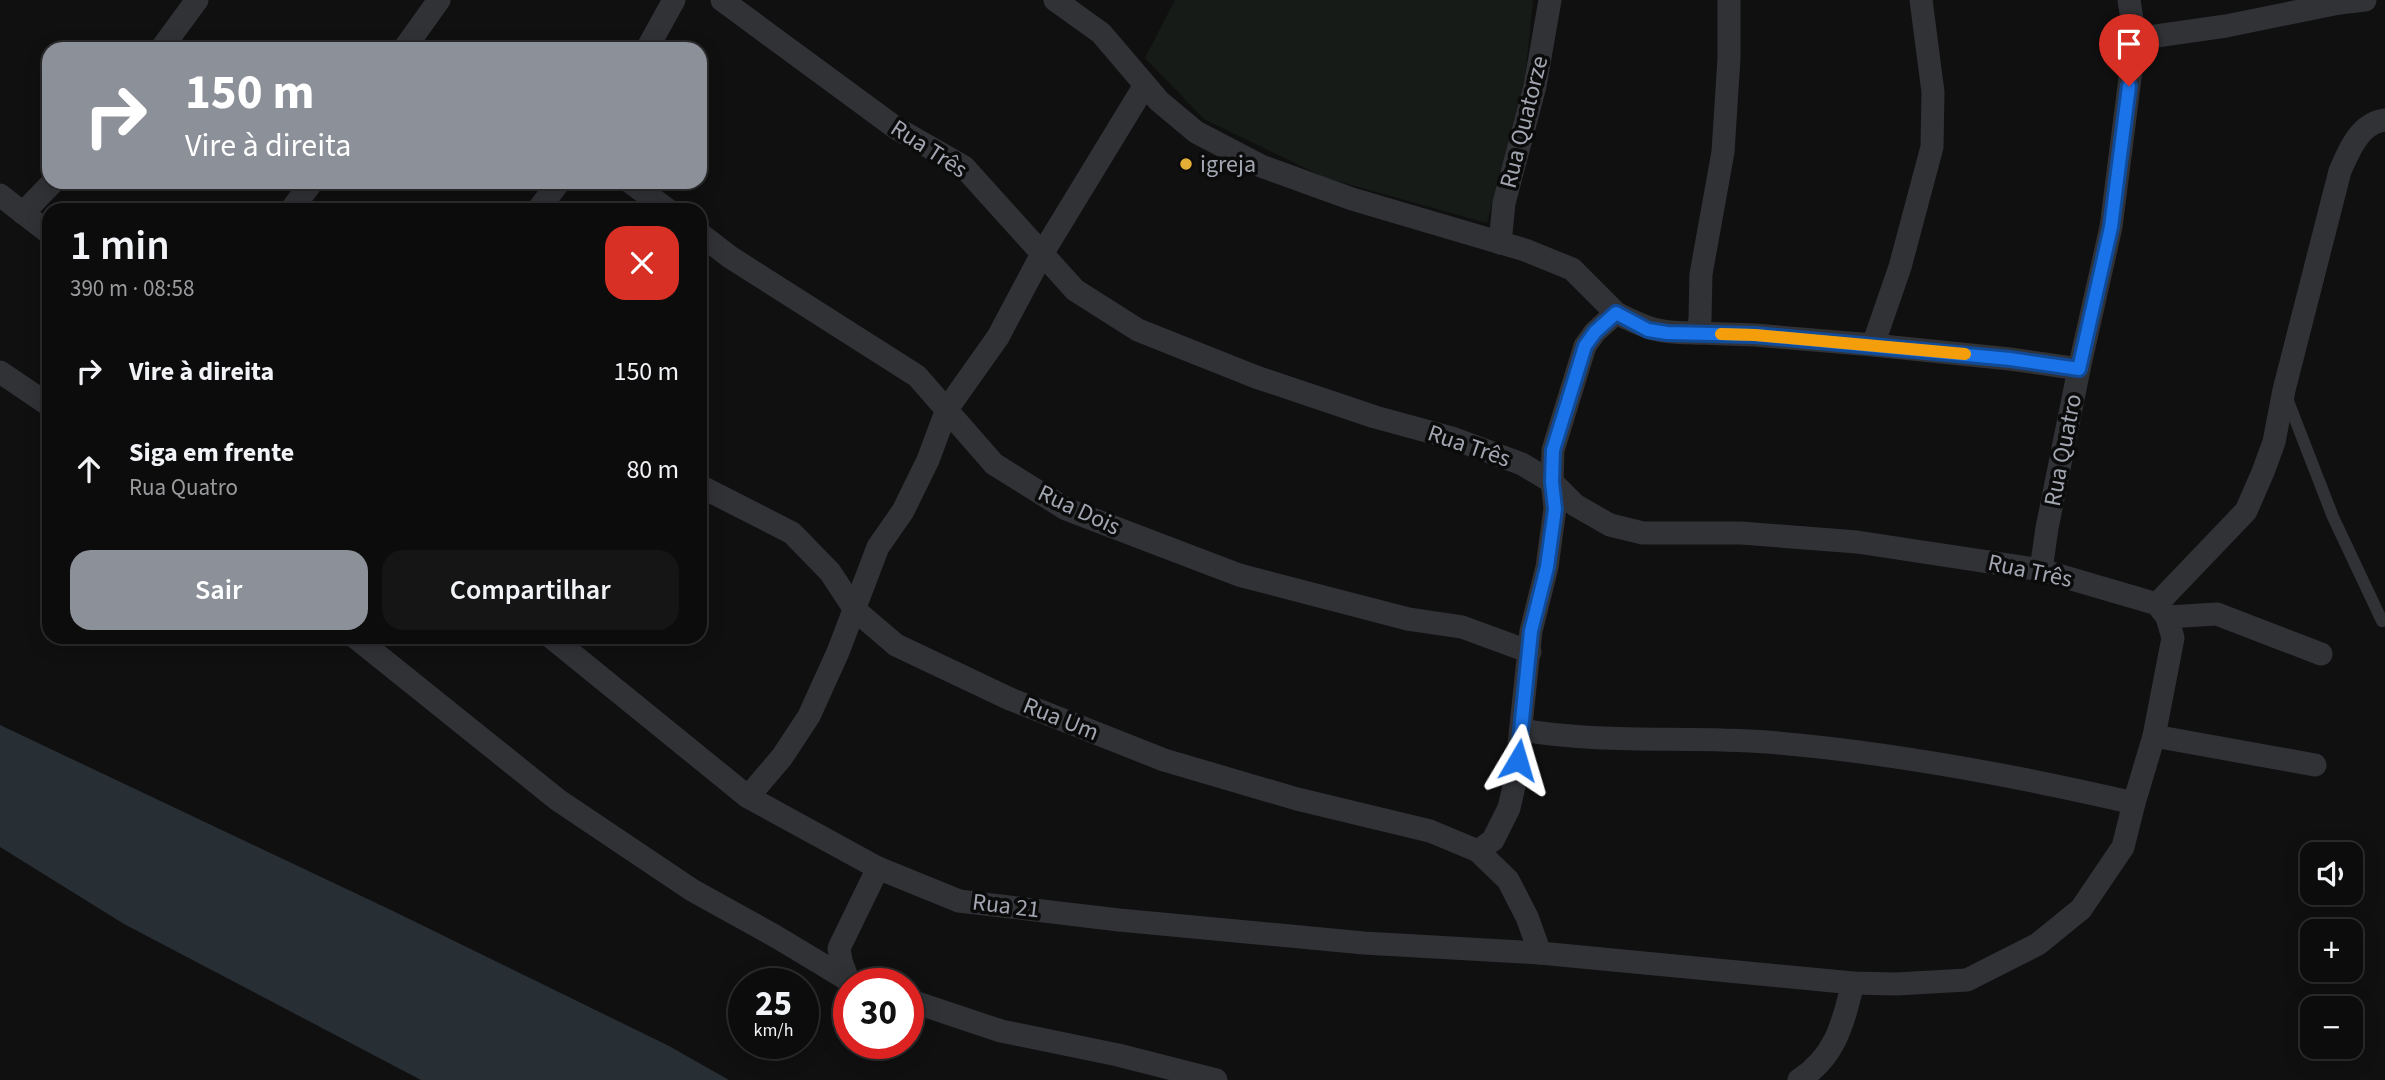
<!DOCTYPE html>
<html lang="pt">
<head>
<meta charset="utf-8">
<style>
	body { margin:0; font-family:"Source Sans 3",sans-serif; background:#151516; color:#f1f3f6; height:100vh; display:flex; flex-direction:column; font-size:26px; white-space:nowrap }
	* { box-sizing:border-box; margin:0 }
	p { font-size:23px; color:#9a9b9d }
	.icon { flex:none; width:38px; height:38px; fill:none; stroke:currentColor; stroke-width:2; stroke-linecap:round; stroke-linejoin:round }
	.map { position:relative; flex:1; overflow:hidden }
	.details { position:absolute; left:42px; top:203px; width:665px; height:441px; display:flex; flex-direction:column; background:#0c0c0d; border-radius:21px; box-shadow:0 4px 18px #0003,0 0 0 2px #2c2c2e }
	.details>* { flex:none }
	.banner { position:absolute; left:42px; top:42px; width:665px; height:147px; border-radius:21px; box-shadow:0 4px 18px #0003,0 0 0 2px #2c2c2e; background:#8c9099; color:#fff; overflow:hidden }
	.controls { position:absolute; left:2300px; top:842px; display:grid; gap:14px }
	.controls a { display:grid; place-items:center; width:63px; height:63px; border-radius:14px; background:#0c0c0d; box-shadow:0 4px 18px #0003,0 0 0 2px #2c2c2e; font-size:35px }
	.speed { position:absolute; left:728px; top:968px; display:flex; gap:14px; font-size:35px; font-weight:700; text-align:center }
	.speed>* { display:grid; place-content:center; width:91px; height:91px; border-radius:50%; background:#0c0c0d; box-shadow:0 4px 18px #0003,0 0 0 2px #2c2c2e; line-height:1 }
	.speed small { font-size:18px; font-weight:400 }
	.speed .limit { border:10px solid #d22; background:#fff; color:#111 }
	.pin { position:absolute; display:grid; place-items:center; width:60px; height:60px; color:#fff; margin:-72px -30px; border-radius:50% 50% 50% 0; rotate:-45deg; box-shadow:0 0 7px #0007 }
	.pin .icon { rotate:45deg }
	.me { position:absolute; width:77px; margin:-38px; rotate:7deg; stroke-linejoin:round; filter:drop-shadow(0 0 5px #0008) }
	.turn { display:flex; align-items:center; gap:24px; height:147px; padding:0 28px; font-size:32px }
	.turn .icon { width:91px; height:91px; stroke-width:2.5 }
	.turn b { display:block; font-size:49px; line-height:60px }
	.round { display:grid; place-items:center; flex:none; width:74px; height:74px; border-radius:21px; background:#151516 }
	.overview { display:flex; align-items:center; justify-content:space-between; height:119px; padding:0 28px }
	h1 { font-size:42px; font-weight:600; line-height:52px }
	.primary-button { display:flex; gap:14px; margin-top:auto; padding:14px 28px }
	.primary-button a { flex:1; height:80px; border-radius:21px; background:#8c9099; color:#fff; font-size:28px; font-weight:600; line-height:80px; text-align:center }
	.primary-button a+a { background:#151516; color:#f1f3f6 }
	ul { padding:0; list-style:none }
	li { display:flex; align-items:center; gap:21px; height:98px; padding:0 28px }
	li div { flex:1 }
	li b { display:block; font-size:26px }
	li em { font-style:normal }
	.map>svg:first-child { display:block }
	.green { fill:#171b17 }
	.water { fill:#272e34 }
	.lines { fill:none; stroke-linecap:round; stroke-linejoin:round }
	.service { stroke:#313236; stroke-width:12 }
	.minor { stroke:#313236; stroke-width:23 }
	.route-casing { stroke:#114b97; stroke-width:18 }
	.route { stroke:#1a73e8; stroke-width:12 }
	.slow { stroke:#f59e0b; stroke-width:12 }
	.poi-dot { fill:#e4ae35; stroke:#0b0b0c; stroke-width:2.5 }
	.labels { text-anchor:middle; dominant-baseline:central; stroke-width:7; stroke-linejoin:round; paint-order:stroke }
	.street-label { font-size:24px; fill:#a2a6b1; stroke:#0b0b0c }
	.poi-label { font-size:24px; fill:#a2a6b1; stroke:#0b0b0c; text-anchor:start }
</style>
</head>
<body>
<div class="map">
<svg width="2385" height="1080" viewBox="0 0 2385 1080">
	<rect width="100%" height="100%" fill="#101011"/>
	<polygon class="green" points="1175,0 1533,0 1525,77 1487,223 1326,178 1204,119 1145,58"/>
	<polygon class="water" points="0,725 393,911 669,1046 729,1080 421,1080 124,924 0,847"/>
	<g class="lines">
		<polyline class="service" points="2286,396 2333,517 2382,621"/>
		<g class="minor">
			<polyline points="722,0 896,128 964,167 1075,290 1138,330 1256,377 1375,417 1452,438 1522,464 1552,482 1575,505 1610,525 1643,533 1741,533 1857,542 2041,570 2157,604 2167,617 2173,638 2154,736 2134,803"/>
			<path d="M1055 0 1101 33 1159 101 1196 132 1261 166 1352 199 1525 250 1572 269 1616 313 1595 332 1585 346 1553 450 1552 482 1555 508 1547 567 1531 631 1515 782 1509 808 1493 840 1478 851 1508 880 1527 917 1540 953 1853 983 1896 984 1967 980 2038 944 2081 909 2123 847 2134 803C2013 775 1890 752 1767 742 1685 736 1603 744 1522 730"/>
			<polyline points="1729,0 1729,58 1723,152 1701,274 1700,319 1697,333 1755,335 1873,345 1900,267 1932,147 1933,92 1921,0"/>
			<polyline points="2339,3 2365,0"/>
			<polyline points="2135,39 2226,26 2339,3 2338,0"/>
			<polyline points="161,49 197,0"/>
			<polyline points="404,49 439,0"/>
			<polyline points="647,49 674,0"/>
			<polyline points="630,182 668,210"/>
			<polyline points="0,195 49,233"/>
			<polyline points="291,210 312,182"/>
			<polyline points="538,210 559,182"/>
			<polyline points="23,213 53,182"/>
			<polyline points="700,234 730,257 917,376 994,464 1066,509 1239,575 1408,619 1462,627 1530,652"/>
			<polyline points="1500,243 1504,203 1535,86 1550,0"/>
			<path d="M1616 313C1650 330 1659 333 1697 333"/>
			<polyline points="1873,345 2010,359 2079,369 2047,528 2041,570"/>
			<polyline points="2079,369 2111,227 2135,39 2129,0"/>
			<polyline points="0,372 49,405"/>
			<polyline points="700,486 792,533 830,572 855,610 896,645 1010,699 1164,760 1297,799 1430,831 1478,851"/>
			<path d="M2157 604 2246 511 2263 472 2274 442 2284 390 2340 171C2349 150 2360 123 2385 120"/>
			<polyline points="2167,617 2217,614 2321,654"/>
			<polyline points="355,637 558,800 692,890 775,936 848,980 857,984"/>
			<polyline points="551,637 748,797 878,868 959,901 1119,920 1364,943 1540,953"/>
			<polyline points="2154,736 2315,765"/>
			<polyline points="748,797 782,757 809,716 838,652 878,547 903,511 928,460 947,409 998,337 1042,254 1145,85"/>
			<polyline points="848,980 841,961 839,948 878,868"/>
			<polyline points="908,1000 1001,1031 1118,1055 1216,1080"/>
			<path d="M1799 1080C1836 1056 1843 1023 1853 983"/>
		</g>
	</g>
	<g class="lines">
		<defs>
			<polyline id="route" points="1518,760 1531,631 1547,567 1555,509 1552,482 1553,450 1585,346 1595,332 1616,313 1648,330 1667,333 1755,335 2010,359 2079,369 2111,227 2129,86"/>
		</defs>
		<use href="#route" class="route-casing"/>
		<use href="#route" class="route"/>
		<polyline class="slow" points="1721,334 1755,335 1965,354"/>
	</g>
	<circle class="poi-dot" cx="1186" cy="164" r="7"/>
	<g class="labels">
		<g class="street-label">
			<text transform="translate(1524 122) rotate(-76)">Rua Quatorze</text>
			<text transform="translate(929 149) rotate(33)">Rua Três</text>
			<text transform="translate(1469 446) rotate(19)">Rua Três</text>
			<text transform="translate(2063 450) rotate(-79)">Rua Quatro</text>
			<text transform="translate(1079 510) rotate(25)">Rua Dois</text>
			<text transform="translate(2030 571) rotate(12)">Rua Três</text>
			<text transform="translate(1061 719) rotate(22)">Rua Um</text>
			<text transform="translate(1006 906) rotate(7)">Rua 21</text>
		</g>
		<g class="poi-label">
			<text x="1200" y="164">igreja</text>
		</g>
	</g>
</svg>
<div class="controls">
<a><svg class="icon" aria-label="sound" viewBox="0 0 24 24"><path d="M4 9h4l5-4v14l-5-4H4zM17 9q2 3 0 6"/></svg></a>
<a>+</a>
<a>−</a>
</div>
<div class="speed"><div>25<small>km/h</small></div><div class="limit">30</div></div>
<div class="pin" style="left:2129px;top:86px;background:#d93025"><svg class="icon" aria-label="arrive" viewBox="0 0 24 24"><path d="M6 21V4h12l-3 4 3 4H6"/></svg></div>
<svg class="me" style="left:1518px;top:760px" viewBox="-20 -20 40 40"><path d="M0-17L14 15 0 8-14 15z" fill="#1a73e8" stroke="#fff" stroke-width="4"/></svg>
<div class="banner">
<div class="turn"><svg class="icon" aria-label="right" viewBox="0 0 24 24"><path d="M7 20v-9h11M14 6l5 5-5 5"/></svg><div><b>150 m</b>Vire à direita</div></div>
</div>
<section class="details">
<div class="overview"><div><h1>1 min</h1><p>390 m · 08:58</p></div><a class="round" style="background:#d93025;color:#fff"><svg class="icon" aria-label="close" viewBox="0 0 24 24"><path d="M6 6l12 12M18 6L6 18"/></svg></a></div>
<ul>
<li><svg class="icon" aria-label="right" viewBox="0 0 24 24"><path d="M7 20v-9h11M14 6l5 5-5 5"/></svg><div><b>Vire à direita</b></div><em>150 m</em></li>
<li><svg class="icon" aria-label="ahead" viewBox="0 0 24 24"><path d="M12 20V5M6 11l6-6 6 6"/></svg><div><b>Siga em frente</b><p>Rua Quatro</p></div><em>80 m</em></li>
</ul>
<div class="primary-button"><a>Sair</a><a>Compartilhar</a></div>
</section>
</div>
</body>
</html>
